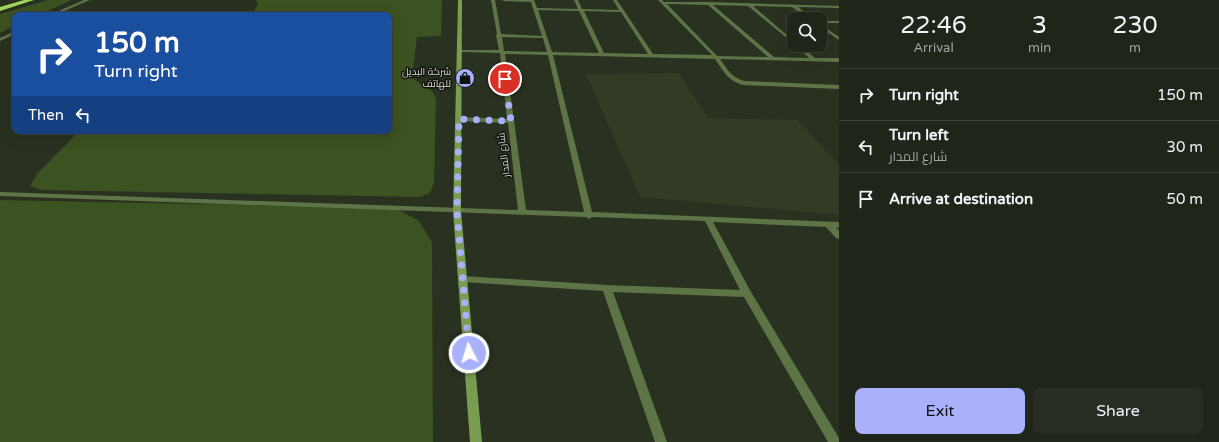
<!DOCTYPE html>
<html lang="en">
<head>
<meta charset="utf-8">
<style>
	body { margin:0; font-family:"Varela Round",Cairo,sans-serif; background:#272d22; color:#f1f3f6; height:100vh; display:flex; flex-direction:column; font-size:15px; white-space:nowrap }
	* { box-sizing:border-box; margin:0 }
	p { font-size:13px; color:#a1a5a2 }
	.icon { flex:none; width:22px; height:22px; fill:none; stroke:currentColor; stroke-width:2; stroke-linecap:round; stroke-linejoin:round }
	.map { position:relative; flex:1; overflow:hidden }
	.drawer { display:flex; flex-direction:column; background:#1f2519; width:380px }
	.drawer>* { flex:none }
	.guide { position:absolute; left:12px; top:12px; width:380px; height:122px; border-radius:8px; box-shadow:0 4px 16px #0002,0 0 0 1px #3c4238; background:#1a4fa0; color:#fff; overflow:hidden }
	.fabs { position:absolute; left:787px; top:12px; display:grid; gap:8px }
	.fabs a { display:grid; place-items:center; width:40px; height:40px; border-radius:8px; background:#1f2519; box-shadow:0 4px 16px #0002,0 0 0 1px #3c4238; font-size:20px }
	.pin { position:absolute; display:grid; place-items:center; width:34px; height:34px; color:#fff; margin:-17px; border:2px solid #fff; border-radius:50%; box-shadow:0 1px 4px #0007 }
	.me { position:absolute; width:44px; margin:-22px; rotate:355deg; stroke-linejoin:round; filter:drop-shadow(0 0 3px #0008) }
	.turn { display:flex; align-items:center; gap:14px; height:84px; padding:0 16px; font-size:18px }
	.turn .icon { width:52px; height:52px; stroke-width:2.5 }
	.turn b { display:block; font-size:28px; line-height:34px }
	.then { display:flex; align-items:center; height:38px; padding:0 16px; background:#0003; gap:8px; font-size:15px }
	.eta { display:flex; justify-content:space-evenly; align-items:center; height:68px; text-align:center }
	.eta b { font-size:24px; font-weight:600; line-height:28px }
	.cta { display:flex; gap:8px; margin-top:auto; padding:8px 16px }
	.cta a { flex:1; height:46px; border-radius:8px; background:#a9b0fc; color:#111; font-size:16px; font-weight:600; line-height:46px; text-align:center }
	.cta a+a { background:#272d22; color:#f1f3f6 }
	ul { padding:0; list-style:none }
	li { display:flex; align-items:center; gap:12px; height:52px; padding:0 16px; border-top:1px solid #3c4238 }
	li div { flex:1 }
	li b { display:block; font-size:15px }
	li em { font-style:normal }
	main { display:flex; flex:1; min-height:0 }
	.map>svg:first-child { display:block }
	.built { fill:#313b25 }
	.green { fill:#3c5220 }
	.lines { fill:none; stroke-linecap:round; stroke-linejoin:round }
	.street { fill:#5f7446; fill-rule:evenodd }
	.secondary { fill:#799c50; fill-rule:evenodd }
	.highway { fill:#a0d65c; fill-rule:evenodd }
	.route { stroke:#a9b0fc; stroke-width:7; stroke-dasharray:0 12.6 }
	.labels { text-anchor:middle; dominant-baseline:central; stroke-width:3; stroke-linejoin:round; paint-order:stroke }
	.far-poi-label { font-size:10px; fill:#d2d8cd; stroke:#141710; text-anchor:end }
	.far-street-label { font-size:10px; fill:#d2d8cd; stroke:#141710 }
</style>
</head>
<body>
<main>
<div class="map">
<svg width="839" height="442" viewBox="0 0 839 442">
	<rect width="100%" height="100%" fill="#293121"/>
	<polygon class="built" points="679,73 708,118 798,120 839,165 839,215 640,197 586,74"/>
	<g class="green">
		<polygon points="48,0 72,0 39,15 15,15 15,26 0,33 0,14"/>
		<polygon points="256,0 442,0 441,36 417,37 412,78 432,91 436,98 434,183 430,193 420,197 41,190 30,186 37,174 79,131 389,131 389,15 248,15 253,12 258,5"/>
		<polygon points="0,200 395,208 419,221 432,242 433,442 0,442"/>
	</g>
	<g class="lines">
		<g class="street">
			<polygon points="84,0 90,0 55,15 49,15"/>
			<path d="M491 0H495L501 34 542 36 531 2 504 1 502 0H534L537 8 578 9 574 0H578L582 9 619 10 613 0H617L653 54 712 55 658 0H662L664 2H708L839 6V8L798 7 814 19H809L792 7 753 6 794 41V44L748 6 713 5 774 57 809 58 795 45H800L815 58H839V62L720 59C727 69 731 77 744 81L839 85V89L743 85C727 80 724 72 715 59L553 55 592 212 839 222V228L836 227 839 231V239L836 238 826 227 713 222 751 292 839 438V442H828L744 297 613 292 667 442H655L603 291 463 282 460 281 458 279 460 277 463 276 607 285 740 290 705 221 592 217 589 219 586 217 0 196V192L518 210 508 123 459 121 456 119 459 117 507 119 500 53 460 52 458 51 460 50H499L496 35 497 34ZM667 4 708 5 768 57 717 56ZM538 10 579 11 599 53 552 52ZM584 11 621 12 648 54 604 53ZM502 37 543 38 547 52 504 51ZM505 54 548 55 584 212 526 210Z"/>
			<rect x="820" y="21" width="19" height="2"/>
			<polygon points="820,24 839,37 839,40 820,27"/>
			<polygon points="15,31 15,34 0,41 0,38"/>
		</g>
		<polygon class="secondary" points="458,0 462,0 461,211 482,442 470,442 453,211"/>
		<polygon class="highway" points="24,0 34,0 0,11 0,7"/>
	</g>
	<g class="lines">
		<polyline class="route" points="469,353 457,211 459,119 511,121 505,79"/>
	</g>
	<defs>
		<symbol id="shop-disc" viewBox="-11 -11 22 22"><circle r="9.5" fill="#a9b0fc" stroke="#141710"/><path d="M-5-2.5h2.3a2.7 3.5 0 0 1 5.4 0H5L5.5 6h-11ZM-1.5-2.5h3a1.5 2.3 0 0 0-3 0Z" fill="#111"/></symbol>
	</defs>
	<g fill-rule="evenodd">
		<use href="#shop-disc" x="454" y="67" width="22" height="22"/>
	</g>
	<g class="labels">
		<g class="far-poi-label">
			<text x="451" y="72">شركة البديل<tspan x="451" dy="12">للهاتف</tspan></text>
		</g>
		<g class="far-street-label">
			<text transform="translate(504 155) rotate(-97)">شارع المدار</text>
		</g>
	</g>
</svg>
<div class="fabs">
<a><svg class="icon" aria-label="search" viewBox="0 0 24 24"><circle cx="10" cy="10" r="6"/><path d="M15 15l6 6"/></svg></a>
</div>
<div class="pin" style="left:505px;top:79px;background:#d93025"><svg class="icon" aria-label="arrive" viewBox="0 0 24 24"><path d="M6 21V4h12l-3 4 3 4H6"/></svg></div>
<svg class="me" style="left:469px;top:353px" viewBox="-20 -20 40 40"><circle r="17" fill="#a9b0fc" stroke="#fff" stroke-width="3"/><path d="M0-11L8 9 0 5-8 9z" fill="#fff"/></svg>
<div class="guide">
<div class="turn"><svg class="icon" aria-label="right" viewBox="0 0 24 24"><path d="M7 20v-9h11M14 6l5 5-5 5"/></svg><div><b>150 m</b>Turn right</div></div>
<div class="then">Then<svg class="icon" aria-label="left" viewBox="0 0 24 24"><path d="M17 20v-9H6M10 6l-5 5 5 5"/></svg></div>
</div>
</div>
<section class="drawer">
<div class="eta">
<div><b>22:46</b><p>Arrival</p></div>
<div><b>3</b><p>min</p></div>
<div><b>230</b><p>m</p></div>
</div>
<ul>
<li><svg class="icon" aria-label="right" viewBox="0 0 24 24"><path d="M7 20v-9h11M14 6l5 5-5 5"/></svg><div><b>Turn right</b></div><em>150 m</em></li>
<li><svg class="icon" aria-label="left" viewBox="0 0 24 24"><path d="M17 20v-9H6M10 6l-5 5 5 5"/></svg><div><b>Turn left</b><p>شارع المدار</p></div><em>30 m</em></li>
<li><svg class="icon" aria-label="arrive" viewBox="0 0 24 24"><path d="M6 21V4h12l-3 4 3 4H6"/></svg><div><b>Arrive at destination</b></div><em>50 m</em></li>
</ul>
<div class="cta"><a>Exit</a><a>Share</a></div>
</section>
</main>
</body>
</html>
